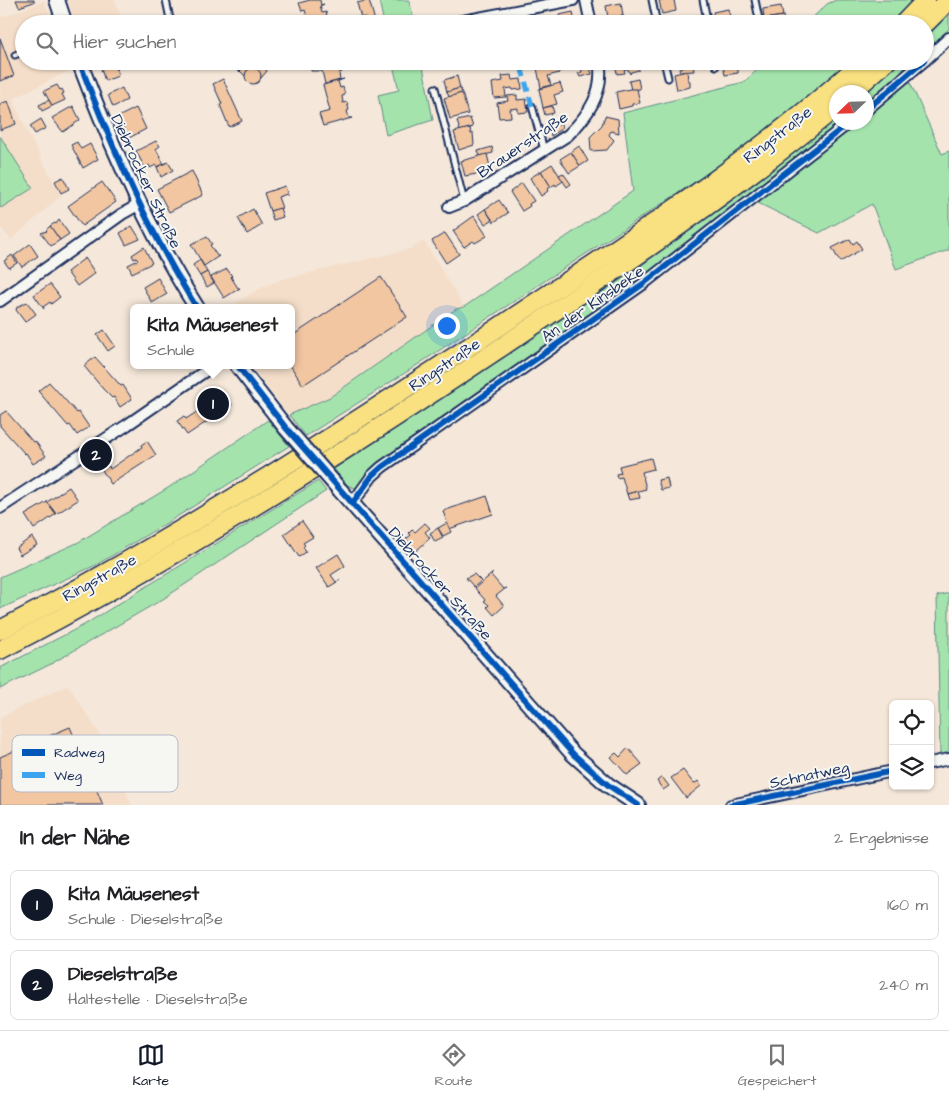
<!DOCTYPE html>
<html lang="de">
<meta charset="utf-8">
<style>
:root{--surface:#fff;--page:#f2f2f2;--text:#202124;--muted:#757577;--line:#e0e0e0;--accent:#111827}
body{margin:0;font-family:"Architects Daughter",sans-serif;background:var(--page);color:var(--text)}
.controls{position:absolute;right:15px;bottom:15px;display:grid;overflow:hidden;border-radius:8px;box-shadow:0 1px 4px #0004}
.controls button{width:45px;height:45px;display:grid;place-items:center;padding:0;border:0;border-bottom:1px solid var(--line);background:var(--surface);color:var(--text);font:25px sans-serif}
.compass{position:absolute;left:829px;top:85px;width:45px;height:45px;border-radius:50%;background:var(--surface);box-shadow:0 1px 4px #0004;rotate:247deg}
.you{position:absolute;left:446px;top:325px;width:18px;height:18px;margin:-12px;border:4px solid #fff;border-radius:50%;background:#1a73e8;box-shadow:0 0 0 8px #1a73e833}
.badge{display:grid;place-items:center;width:32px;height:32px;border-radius:50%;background:var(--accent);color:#fff;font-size:16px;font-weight:700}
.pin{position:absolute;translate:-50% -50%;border:2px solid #fff;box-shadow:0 1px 5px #0006}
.popup{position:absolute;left:130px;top:304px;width:165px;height:65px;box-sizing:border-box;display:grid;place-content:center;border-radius:8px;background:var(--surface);filter:drop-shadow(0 1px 4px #0005);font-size:16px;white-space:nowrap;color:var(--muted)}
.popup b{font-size:19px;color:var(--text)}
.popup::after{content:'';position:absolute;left:50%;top:100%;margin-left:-10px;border:10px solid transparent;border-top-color:var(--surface)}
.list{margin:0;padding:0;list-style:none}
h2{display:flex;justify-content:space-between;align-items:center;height:65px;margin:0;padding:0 20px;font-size:21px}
h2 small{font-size:16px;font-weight:400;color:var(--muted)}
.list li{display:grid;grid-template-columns:32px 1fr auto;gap:15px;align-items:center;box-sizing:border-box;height:70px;margin:0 10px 10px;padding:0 10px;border:1px solid var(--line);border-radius:8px}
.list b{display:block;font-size:19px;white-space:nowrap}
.list p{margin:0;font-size:16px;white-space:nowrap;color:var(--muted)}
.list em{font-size:16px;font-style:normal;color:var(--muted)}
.icon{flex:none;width:28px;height:28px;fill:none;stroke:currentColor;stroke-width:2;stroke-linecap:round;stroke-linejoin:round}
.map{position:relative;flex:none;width:949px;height:805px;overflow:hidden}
.search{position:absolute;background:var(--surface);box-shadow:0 1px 4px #0004;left:15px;right:15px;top:15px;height:55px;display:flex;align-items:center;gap:12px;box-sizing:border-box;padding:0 18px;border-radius:28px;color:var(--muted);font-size:19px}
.sheet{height:225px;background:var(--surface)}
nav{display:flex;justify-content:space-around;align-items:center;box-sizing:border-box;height:70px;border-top:1px solid var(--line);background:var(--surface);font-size:14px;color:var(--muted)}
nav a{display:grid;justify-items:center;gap:2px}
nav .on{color:var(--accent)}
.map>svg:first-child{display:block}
.built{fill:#f4dec9}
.green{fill:#a4e4ac;stroke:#608a85}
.building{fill:#f2c6a1;stroke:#1b2f5e}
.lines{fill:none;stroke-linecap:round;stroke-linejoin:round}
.lane-casing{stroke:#1b2f5e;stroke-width:9}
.street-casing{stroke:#1b2f5e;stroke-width:14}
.secondary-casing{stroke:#1b2f5e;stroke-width:18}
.highway-casing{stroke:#1b2f5e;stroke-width:21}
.lane{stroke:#f6f6f2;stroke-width:5}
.street{stroke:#f6f6f2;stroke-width:10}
.secondary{stroke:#f6f6f2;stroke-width:14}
.highway{stroke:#f9e181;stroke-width:18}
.secondary-bridge-casing{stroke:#1b2f5e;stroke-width:18;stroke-linecap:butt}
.secondary-bridge{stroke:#f6f6f2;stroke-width:14}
.quiet{stroke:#3da3ed;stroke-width:5;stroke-dasharray:10 5;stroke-linecap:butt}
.cycleway-casing{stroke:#f6f6f2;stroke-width:9}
.cycleway{stroke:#0057b8;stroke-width:6}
.labels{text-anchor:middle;stroke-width:4;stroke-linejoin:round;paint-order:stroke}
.street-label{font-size:16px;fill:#1b2f5e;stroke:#f6f6f2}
.key{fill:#f6f6f2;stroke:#b4bac6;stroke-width:1}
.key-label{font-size:14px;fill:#1b2f5e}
</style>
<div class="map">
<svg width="949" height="805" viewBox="0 0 949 805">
<rect width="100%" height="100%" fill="#f5e8da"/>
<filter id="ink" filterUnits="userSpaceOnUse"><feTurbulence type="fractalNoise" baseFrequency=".02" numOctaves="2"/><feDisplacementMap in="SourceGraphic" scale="10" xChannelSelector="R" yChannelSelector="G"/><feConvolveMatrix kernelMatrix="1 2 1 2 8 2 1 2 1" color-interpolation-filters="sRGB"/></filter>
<g filter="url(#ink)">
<g class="built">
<polygon points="68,0 115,0 123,24 76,24"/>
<polygon points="44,1 54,24 24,24 24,61 70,61 73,69 13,99 26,129 61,196 11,240 0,227 0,18"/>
<polygon points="424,241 464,307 456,309 330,397 289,415 250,365 292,365 292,308 228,308 259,289 279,280 410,249"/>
<polygon points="68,685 101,736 132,805 0,805 0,717"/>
</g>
<g class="green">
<polygon points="379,0 409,0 415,24 384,24"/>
<polygon points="836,0 913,0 891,24 806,24 827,4"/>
<polygon points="949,12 949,29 925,50 925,35"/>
<polygon points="392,61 422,61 433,120 386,135 378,95 399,90"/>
<polygon points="767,61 851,61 815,93 701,178 408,371 306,436 289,415 330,397 456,309 464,307 633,191 623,113 744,82"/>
<polygon points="897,61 913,61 867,101 866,92 862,92"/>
<polygon points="909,80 942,154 949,151 949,250 896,269 872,204 819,233 756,202 857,123 866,122 867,115"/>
<polygon points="836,115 836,122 841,123 638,283 416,436 368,474 357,489 347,485 334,469 637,269"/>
<polygon points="0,136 33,188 1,208 0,207"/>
<polygon points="268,420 289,446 170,521 96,565 0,609 0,577 77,543 168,488"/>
<polygon points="318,481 326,491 163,599 49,665 0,689 0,668 84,625"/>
<polygon points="949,593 949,753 940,755 937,596"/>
</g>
<g class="building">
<polygon points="16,0 34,0 34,2 19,7"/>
<polygon points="310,0 320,0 321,5 324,4 320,6 322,13 326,12 329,24 298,24 308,20 305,10 302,11 299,3"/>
<polygon points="369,0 375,21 367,23 365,17 361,18 357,3"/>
<polygon points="659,0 674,0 676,11 662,14"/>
<polygon points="621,3 623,16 608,18 606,6"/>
<polygon points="781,6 783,16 764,19 763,9"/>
<polygon points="728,9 730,16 730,24 715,24 713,12"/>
<polygon points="573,12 575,24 560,24 559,15"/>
<polygon points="623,16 625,24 609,24 608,18"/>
<polygon points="783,16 784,24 765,24 764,19"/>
<polygon points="547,17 548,24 527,24 526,21"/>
<polygon points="0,38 14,76 0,81"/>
<polygon points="101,61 115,61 118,76 105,81 101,69 104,68"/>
<polygon points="228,61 250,61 239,72"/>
<polygon points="250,61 262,61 260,63 267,71 261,78 259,71 255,68 247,70 245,76 240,71"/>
<polygon points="319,61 339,61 342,72 339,73 340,80 344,79 325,84 322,71 311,71 311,68 320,65"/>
<polygon points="615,61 637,61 639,70 631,72 630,74 628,69 624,69 625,73 617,74"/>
<polygon points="722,61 736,61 738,64 738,73 725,75"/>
<polygon points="559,62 556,63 559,73 548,76 551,85 541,88 537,68"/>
<polygon points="589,65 592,74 580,77 578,73 582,72 581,67"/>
<polygon points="693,65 694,71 680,72 679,68"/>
<circle cx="253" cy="76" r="8"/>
<polygon points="687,71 688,80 690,81 690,87 677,90 674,74"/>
<polygon points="511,75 512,80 521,79 522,89 513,90 512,88 505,89 506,97 494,98 492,83 503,81 502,76"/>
<polygon points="457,76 460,88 447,92 444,80"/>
<polygon points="223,79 242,121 229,127 220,105 222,104 213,84"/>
<polygon points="638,79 640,89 631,90 629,81"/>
<polygon points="341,80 338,81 340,88 343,87 345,95 342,96 343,103 347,102 349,110 347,111 349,118 352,118 323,126 319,114 330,111 323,85"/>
<polygon points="560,83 563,92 554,95 557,104 543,108 539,89"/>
<polygon points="57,85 60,90 62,89 64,93 62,94 65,100 52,106 44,91"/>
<polygon points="122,88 127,100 113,107 108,95"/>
<polygon points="460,88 462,93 449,97 447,92"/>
<polygon points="630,89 637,89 640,103 632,104 632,106 619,109 616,92"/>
<polygon points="462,93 468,114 450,119 444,98"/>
<polygon points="517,95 517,100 526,99 528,112 518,113 518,108 510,109 511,117 499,118 497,103 508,101 507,96"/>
<polygon points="49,100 52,106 42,111 39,105"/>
<polygon points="8,101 16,124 0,130 0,104"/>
<polygon points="73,106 80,120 63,132 52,118"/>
<polygon points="552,106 554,113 545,115 543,108"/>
<polygon points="136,108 146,129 129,138 118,117"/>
<polygon points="605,116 618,119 619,133 611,131 609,135 614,140 607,150 591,151 590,137 602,125"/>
<polygon points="470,118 473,127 460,131 457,121"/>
<polygon points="41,119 46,128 35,134 30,126"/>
<polygon points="561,124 562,128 551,136 549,127"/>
<polygon points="470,128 471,134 473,133 474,145 459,150 454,132"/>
<polygon points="156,141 160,146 156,149 164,164 157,167 156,165 150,168 149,165 145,168 136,151"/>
<polygon points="77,142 81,149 90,144 98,159 83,168 71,145"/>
<polygon points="579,146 588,161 580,166 571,152"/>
<polygon points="492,147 493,153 480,156 478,151"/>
<polygon points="571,152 580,166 569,173 560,159"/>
<polygon points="487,154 490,167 477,171 478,175 477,174 465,176 461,161"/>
<polygon points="168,162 173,170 161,177 157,167"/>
<polygon points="552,164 563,181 556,186 555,184 551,187 541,171"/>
<polygon points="192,171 203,195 169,212 157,189"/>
<polygon points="541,171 551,187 547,189 548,191 541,196 530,178"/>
<polygon points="563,173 571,184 567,187 559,175"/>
<polygon points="63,177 69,189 61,193 55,181"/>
<polygon points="102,182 116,202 82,226 68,206"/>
<polygon points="522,183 534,201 529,204 530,206 522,211 510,192"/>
<polygon points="285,186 288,196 287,194 278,197 282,208 270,211 264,193"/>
<polygon points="499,200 508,213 494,222 485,209"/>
<polygon points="280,208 283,217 273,220 270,211"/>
<polygon points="253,209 262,225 247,234 238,218"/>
<polygon points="485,209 492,220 485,224 478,214"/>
<polygon points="474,216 487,236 475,243 473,241 464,247 453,231"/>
<polygon points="59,220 69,234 60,240 50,226 55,223 56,224"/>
<polygon points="50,226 60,240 51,246 41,233 47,231 46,230"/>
<polygon points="132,226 140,239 126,245 120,233"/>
<polygon points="445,233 459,254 446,263 432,241"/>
<polygon points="207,237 212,244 210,245 217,256 219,256 204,266 191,244"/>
<polygon points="850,239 853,244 857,241 862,249 840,262 832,248"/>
<polygon points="30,244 38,256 22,267 14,256"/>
<polygon points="144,247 152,263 132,273 128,265 138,260 136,258 134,259 132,255"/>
<polygon points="12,255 17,263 9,268 4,261"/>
<polygon points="85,258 95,273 77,286 67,272"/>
<polygon points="200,260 207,272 200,276 193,265"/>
<polygon points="227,269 232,276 231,277 238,288 240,288 224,298 211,277"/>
<polygon points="207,272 214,283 207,287 200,276"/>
<polygon points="381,277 407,317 303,385 290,365 292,365 292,336"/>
<polygon points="158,278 167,294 152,303 143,287"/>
<polygon points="50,284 60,297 51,304 50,302 43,307 44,309 34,295"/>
<polygon points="27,302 36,314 25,322 16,310 17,307"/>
<polygon points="104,330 115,346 108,351 97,335"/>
<polygon points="95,357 121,386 123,385 132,399 120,407 114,397 112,398 103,389 84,366"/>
<polygon points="49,382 77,413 79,412 89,427 77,435 70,425 68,426 38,391"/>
<polygon points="223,391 232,405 187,435 177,421 184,416 186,419 218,398 216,395"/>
<polygon points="6,411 33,442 35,441 46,456 33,464 26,453 25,454 0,426 0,415"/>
<polygon points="147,441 156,455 111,484 102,470 109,466 110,469 142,447 141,445"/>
<polygon points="651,458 654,469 642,472 646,489 627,494 622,477 617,478 616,474 621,473 619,466"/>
<polygon points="667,478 669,488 661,490 658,480"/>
<polygon points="69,487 78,500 56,514 47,502"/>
<polygon points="638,491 640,498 629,500 627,494"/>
<polygon points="487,496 493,514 449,529 443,511"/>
<polygon points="47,502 56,514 34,529 25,515"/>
<polygon points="302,521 313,537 303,543 305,545 303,547 306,552 299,557 284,534"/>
<polygon points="425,523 430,528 425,532 430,538 416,551 406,539 411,535 409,533 412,530 415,532"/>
<polygon points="447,523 451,532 443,536 438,528"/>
<polygon points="438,528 443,538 435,542 430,533"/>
<polygon points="32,537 37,545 20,555 16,548"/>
<polygon points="338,554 345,566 331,575 336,582 340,580 329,587 316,568"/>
<polygon points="493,573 491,575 503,589 506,588 496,596 504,606 494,615 487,607 489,605 484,601 485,600 478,592 477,593 478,592 475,588"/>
<polygon points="474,574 481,581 474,587 466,578"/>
<polygon points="70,727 103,805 0,805 0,757"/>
<polygon points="628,748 642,764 627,775 611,757 616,753 620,757"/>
<polygon points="683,770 694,784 698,781 701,786 686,798 671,778"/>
<polygon points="662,777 669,786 663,790 657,781"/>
</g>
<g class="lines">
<defs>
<g id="lane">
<polyline points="166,0 171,24"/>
<polyline points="652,0 657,24"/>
<polyline points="703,0 708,24"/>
<polyline points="755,0 760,24"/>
<polyline points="15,55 24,51"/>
<polyline points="664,61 668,78"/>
<polyline points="715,61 716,66"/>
<polyline points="435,88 464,201"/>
<polyline points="532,106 544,150"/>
</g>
<g id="street">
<polyline points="586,0 591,24"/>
<polyline points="447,24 573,0"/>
<polyline points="925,60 949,38"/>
<polyline points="866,110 924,61"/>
<path d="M449 207 464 201 568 135C589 115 605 91 599 61"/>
<polyline points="0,301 122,214 140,204"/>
<polyline points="352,504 372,476 382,467 643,284 850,122"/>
<polyline points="0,508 127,425 214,365"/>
<polyline points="930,763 949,759"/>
<polyline points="731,805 893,771"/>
</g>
<g id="secondary">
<polyline points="57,0 65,24"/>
<path d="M79 61C111 146 148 231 197 308"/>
<polyline points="237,365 286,428"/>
<polyline points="340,490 573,754 608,785 638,805"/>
</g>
<g id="highway">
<polyline points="903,24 926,0"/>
<polyline points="925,24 949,0"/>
<polyline points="852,92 887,61"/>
<path d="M0 630C175 540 339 433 502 325 626 242 752 162 863 61"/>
<path d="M0 650C171 562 334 459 494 352 611 274 728 196 836 107"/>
</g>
</defs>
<use href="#lane" class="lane-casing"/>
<use href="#street" class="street-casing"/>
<use href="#secondary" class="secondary-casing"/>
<use href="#highway" class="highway-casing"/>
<use href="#lane" class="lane"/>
<use href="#street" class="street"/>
<use href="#secondary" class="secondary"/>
<use href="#highway" class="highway"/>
<defs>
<polyline id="secondary-bridge" points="286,428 340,490"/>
</defs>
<use href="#secondary-bridge" class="secondary-bridge-casing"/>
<use href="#secondary-bridge" class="secondary-bridge"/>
<polyline class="quiet" points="532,106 521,66 544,61"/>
<defs>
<g id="cycleway">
<path d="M79 61C111 146 148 231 197 308"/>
<polyline points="866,110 924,61"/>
<polyline points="237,365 286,428 573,754 608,785 638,805"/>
<polyline points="352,504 372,476 382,467 643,284 850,122"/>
<polyline points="731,805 893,771"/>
</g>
</defs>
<use href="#cycleway" class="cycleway-casing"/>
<use href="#cycleway" class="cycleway"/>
</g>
</g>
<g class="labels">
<g class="street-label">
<text transform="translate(777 134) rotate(-38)" y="6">Ringstraße</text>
<text transform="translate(522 144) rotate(-34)" y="6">Brauerstraße</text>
<text transform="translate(147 181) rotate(65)" y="6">Diebrocker Straße</text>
<text transform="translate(592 303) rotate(-35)" y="6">An der Kinsbeke</text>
<text transform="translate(444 364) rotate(-34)" y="6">Ringstraße</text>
<text transform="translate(99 577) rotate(-29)" y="6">Ringstraße</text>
<text transform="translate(441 583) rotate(48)" y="6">Diebrocker Straße</text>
<text transform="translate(809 774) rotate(-12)" y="6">Schnatweg</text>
</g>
</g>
<rect x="12" y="735" width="166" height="57" rx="8" class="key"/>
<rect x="22" y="749" width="23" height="7" fill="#0057b8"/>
<rect x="22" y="772" width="23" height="6" fill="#3da3ed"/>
<g class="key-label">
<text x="54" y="757">Radweg</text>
<text x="54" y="780">Weg</text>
</g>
</svg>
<div class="controls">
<button><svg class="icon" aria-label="locate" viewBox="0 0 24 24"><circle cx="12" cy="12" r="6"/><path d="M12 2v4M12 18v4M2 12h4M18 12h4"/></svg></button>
<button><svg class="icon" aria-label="layers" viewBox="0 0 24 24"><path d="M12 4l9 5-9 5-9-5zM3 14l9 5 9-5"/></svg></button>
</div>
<svg class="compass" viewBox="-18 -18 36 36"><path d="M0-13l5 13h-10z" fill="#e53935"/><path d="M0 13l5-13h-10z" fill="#757577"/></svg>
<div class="you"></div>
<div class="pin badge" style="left:213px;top:404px">1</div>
<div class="popup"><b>Kita Mäusenest</b>Schule</div>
<div class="pin badge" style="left:96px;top:455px">2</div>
<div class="search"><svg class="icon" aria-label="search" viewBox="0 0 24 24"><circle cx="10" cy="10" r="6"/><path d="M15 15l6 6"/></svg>Hier suchen</div>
</div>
<section class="sheet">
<h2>In der Nähe<small>2 Ergebnisse</small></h2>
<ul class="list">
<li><span class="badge">1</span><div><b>Kita Mäusenest</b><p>Schule · Dieselstraße</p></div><em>160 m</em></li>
<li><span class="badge">2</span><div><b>Dieselstraße</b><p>Haltestelle · Dieselstraße</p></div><em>240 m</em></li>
</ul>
</section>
<nav>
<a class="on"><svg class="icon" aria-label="map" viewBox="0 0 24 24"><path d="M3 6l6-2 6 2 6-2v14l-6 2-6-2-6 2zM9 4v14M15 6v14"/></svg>Karte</a>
<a><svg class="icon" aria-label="directions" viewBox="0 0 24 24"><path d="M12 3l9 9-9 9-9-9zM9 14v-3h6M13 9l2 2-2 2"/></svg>Route</a>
<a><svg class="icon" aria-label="saved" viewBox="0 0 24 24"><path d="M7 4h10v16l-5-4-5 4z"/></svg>Gespeichert</a>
</nav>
